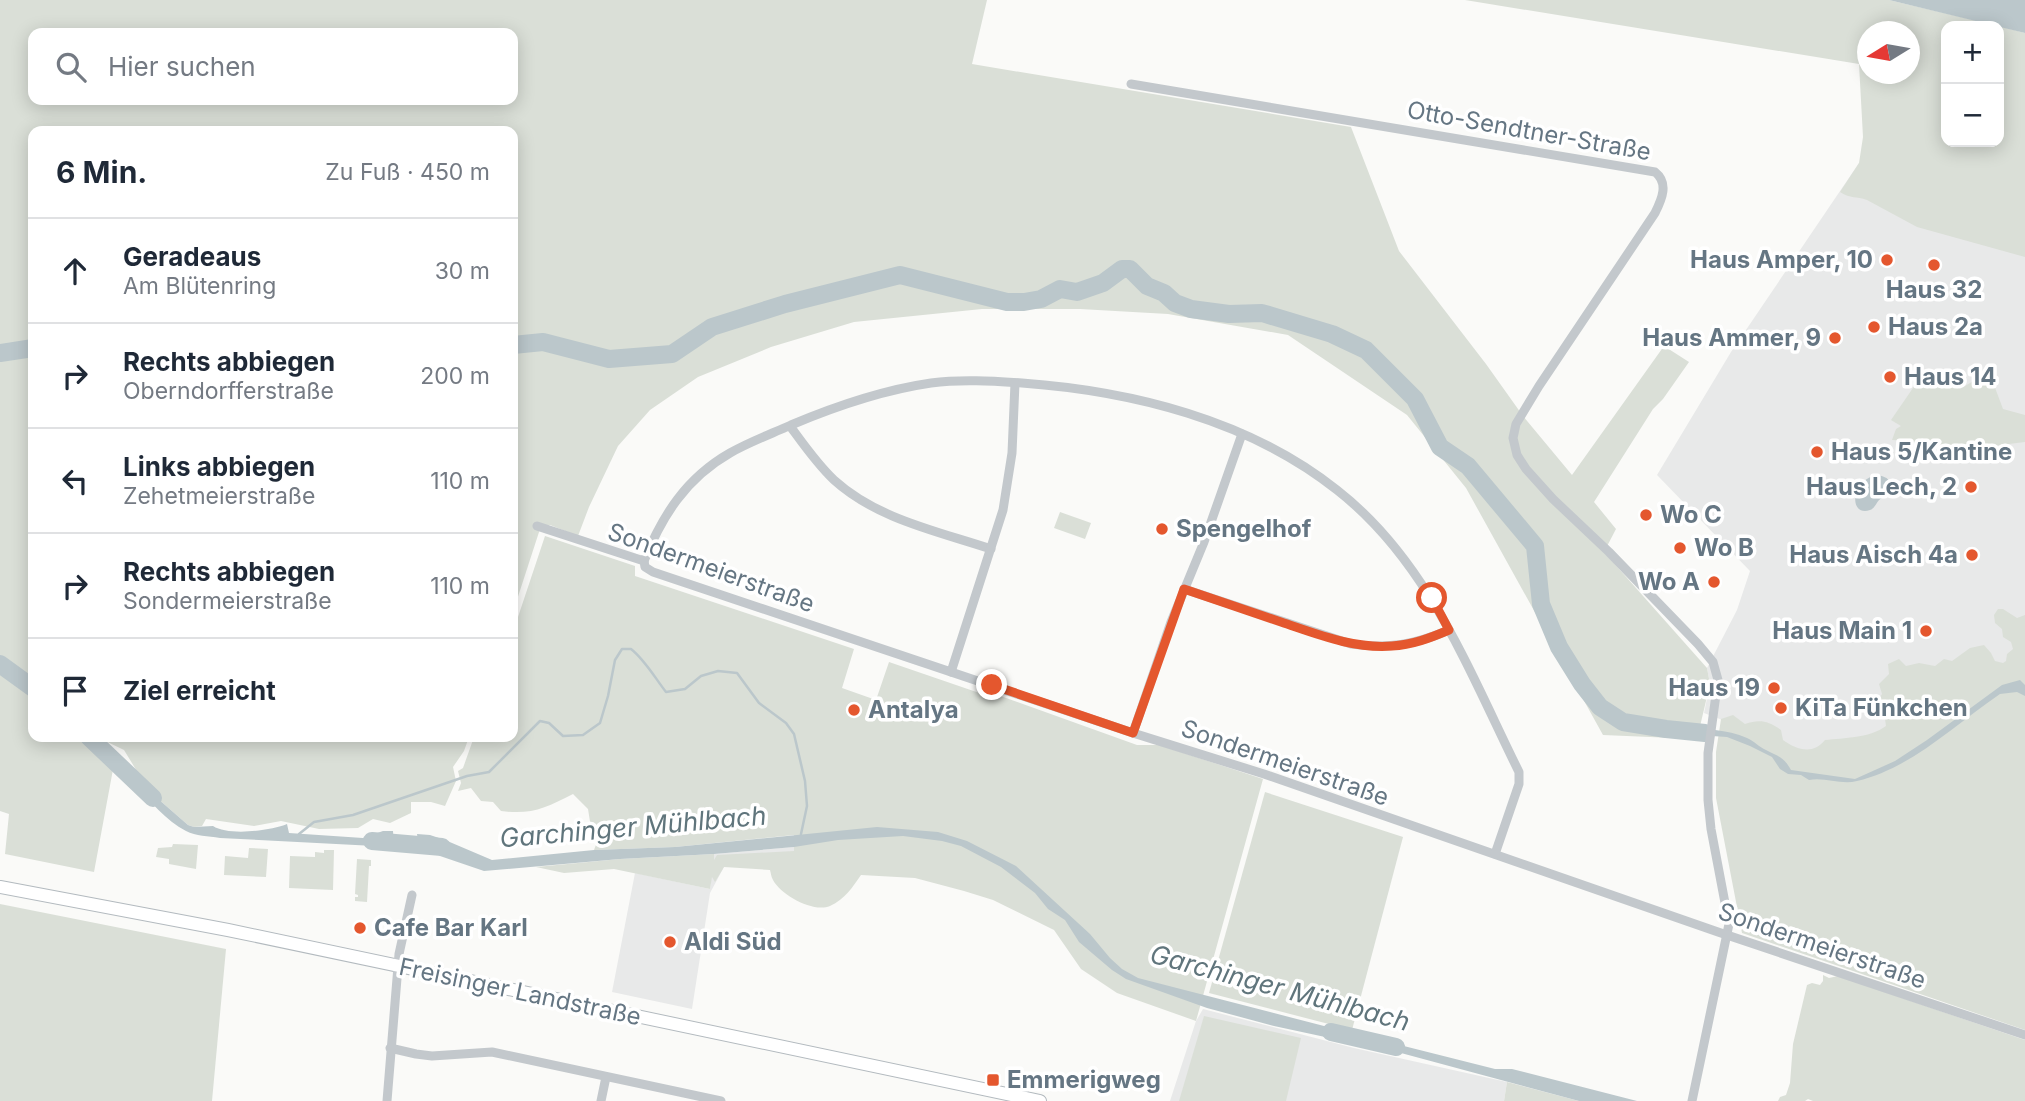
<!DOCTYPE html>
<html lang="de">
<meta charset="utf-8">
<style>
:root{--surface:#fff;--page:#f6f6f7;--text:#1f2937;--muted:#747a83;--line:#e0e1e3}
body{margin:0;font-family:Inter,sans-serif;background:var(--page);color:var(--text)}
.controls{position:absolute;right:21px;top:21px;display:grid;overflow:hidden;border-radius:14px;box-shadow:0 4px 18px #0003}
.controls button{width:63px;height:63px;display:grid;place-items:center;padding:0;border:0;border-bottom:2px solid var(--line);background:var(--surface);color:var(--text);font:35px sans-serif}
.compass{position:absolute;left:1857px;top:21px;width:63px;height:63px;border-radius:50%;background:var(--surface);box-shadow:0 4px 18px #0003;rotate:259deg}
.stop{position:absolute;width:21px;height:21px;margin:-16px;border:5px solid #e4572e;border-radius:50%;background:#fff}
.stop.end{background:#e4572e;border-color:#fff;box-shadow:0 2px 7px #0008}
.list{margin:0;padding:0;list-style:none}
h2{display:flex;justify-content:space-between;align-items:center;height:91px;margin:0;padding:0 28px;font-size:30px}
h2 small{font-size:23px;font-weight:400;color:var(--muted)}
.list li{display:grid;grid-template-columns:46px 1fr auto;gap:21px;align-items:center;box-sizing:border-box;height:105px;padding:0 28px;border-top:2px solid var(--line)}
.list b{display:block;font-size:26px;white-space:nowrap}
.list p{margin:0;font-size:23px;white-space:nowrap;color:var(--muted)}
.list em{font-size:23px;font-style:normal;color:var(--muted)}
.icon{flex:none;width:38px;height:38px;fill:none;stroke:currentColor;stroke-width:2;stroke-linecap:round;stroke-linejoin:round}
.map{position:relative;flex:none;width:2025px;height:1101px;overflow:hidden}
.search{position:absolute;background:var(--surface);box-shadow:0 4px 18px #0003;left:28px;top:28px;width:490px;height:77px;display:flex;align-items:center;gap:18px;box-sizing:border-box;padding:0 24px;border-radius:14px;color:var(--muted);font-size:26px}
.panel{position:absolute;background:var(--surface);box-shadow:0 4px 18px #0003;left:28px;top:126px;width:490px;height:616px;border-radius:14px}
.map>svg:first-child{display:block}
.built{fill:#e8e9e9}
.green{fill:#dadfd7;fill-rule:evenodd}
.water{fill:#bbc7cb}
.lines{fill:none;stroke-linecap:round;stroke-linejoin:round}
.stream{stroke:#bbc7cb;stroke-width:2.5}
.river{stroke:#bbc7cb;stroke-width:18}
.secondary-casing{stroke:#b3babf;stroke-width:14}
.minor{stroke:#c3c8cc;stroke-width:9}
.secondary{stroke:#fff;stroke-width:12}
.route{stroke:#e4572e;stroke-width:9}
.poi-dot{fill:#e4572e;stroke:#fff;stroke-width:2.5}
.labels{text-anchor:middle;stroke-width:7;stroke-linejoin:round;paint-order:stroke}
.street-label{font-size:24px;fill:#657683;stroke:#fff}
.poi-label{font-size:24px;font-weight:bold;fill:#657683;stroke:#fff;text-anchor:start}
.water-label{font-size:26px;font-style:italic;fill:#60757c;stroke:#fff}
</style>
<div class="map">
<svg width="2025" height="1101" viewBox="0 0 2025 1101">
<rect width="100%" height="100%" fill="#fafaf8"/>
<g class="built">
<polygon points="1859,163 2025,206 2025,663 1889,755 1825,759 1704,713 1710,684 1707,668 1737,610 1750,571 1657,475 1731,352"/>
<polygon points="794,847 795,862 724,867 710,893 692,1009 612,992 635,873 710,889 714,854"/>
<polygon points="1203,1009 1354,1048 1507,1082 1504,1101 1170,1101 1196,1021"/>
</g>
<g class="green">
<path d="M0 0H987L972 64 1351 127 1399 251 1486 364 1523 416 1572 475 1664 346 1689 362 1663 399 1653 409 1594 502 1616 529 1604 552 1707 668 1710 684 1697 739 1603 735 1466 488 1407 415 1288 335 1168 314 1080 309H982L854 322 771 347 698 377 650 410 618 446 589 507 578 536 550 525 540 529 513 612V131H33V737H80L114 764 94 872 5 854 9 814 0 811ZM33 33H513V100H33Z"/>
<path d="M1465 0H1889L1999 26H1946V142H1999V26L2025 33V257L1917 227 1867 200C1856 196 1851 199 1840 192L1859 163 1863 137 1859 64ZM1868 32H1910V74H1868Z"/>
<polygon points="1924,372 1946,373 1954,375 1954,382 1960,389 1975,380 1994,385 2003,409 2025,415 2025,442 1952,451 1909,441 1892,440 1896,429 1901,426 1891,420"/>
<polygon points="1060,512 1091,523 1085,539 1054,528"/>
<path d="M545 536 635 566V576L854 649 842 688 876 700 889 662 991 697 992 693 1137 745H1159L1263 779 1196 1021 1117 993 1081 969 1054 930 993 900 964 891 915 878 861 875C852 888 845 899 830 906 813 913 781 895 773 880 771 877 771 873 770 870L724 867 715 882 712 877 710 889 614 869 564 873 536 867 620 859 714 854V860L717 855 794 851V835L675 847 594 850 597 842 592 834 588 809 573 794C546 808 531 815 501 811L493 802 481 801 471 788 458 791 461 783 458 771 463 768 474 737H513V632Z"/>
<path d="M1998 609H2003L2017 618 2025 615V1030L1742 933 1716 798V752L1721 719 1733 715 1745 724C1760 719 1768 721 1781 730L1783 740C1797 750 1813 755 1825 740 1844 738 1870 738 1886 726L1883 705 1879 699 1882 694 1879 684 1889 674 1888 664 1899 659 1906 666 1919 663 1935 666 1944 659 1952 661 1970 648 1984 645 1991 653 1995 661 2003 663 2006 661 2007 654 2013 649 2011 642 2003 637 2002 629 1995 623 1994 615Z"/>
<polygon points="97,737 469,737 464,751 453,767 456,781 445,806 431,802 411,802 411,813 390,823 373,819 358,828 319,829 281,821 254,826 206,819 202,826 194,827 188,825 149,791 124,750"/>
<polygon points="1265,792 1403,837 1352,1030 1209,993"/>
<polygon points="173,844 198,845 196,869 169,864 169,859 156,857 158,848 172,847"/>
<polygon points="249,848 268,849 266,877 224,875 225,856 248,858"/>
<polygon points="324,850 334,850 333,890 289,888 290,856 315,857 315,852 324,853"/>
<polygon points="357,859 371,860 371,866 369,866 367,902 355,901 355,897 358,897 358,895 355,894"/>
<polygon points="0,904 226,949 212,1101 0,1101"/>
<polygon points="1823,975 1829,978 1838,976 2025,1040 2025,1101 1813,1101 1808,1099 1805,1101 1778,1101 1780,1097 1786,1095 1790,1083 1793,1044 1807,985 1812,983 1820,985 1823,981"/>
<polygon points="1204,1016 1301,1038 1286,1101 1179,1101"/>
<polygon points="1507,1082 1579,1101 1504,1101"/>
</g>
<g class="water">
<polygon points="1889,0 2025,0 2025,33"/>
<path d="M1875 475C1887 475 1894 483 1897 494 1893 496 1886 496 1882 498 1876 501 1876 508 1870 510 1850 517 1849 484 1875 475Z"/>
<path d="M2020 680 2025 685V696L2017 692 2000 694C1954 725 1912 768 1857 781 1841 785 1825 777 1809 780L1801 775 1788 774 1780 769 1772 757 1750 746 1727 737 1682 734V728C1704 729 1727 729 1747 738 1754 741 1759 747 1766 750 1779 757 1783 756 1791 770L1855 779 1895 761 1927 740 2002 685Z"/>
<path d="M142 779 149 791 188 825 194 827 213 826C228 836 270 831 287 824L289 833 363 838 383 831H393L394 847 220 838C208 836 196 836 186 831 166 821 150 800 134 785Z"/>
<polygon points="877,827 938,832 967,841 1016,866 1090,934 1110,958 1122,969 1138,978 1355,1034 1353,1043 1274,1026 1207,1008 1126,979 1112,970 1079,942 1065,920 1048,909 1035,893 1001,867 961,846 942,841 903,836 838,840 794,847 714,854 620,859 484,871 440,856 423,846 419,847 417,834 430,835 445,840 492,860 594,850 675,847"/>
<polygon points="1376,1039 1495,1069 1512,1069 1637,1101 1579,1101 1401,1053 1373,1048"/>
</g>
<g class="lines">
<path class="stream" d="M299 834 314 822 353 815 467 776 489 772 540 721 549 723 563 736 583 735 600 723 608 696 615 660 622 649H631C645 660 655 678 666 692L685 689 701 676 718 671 737 673 759 703 786 723 794 734 805 781 807 806 801 834"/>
<g class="river">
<polyline points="513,345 543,342 609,359 672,354 712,327 785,304 900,275 1007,302 1024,302 1041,299 1060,289 1077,292 1103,283 1122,269 1130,269 1147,286 1164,293 1175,303 1191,309 1229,314 1262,313 1332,334 1366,350 1415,399 1440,447 1468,466 1535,546 1541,604 1559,647 1582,684 1600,707 1623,722 1666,729 1705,733"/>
<polyline points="0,353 33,348"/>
<polyline points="0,664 33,688"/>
<polyline points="89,737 153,798"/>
<polyline points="372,841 442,847"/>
<polyline points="1331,1032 1396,1047"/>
</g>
<defs>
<polyline id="secondary" points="0,887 228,930 1040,1101"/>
</defs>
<use href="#secondary" class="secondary-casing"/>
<g class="minor">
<path d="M1131 84 1655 172C1669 183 1662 199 1655 213L1539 386 1516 424 1513 438 1517 455 1526 469 1553 499 1609 552 1698 644 1713 662 1718 680 1708 753V800L1711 829 1729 924 1692 1101"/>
<path d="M790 426C804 445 817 464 834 480 877 519 937 531 991 549"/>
<polyline points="537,526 644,561 645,567 653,572 1133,733 1264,774 1718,932 2025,1035"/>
<path d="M644 561C662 516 686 478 730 453 749 442 771 434 791 425 836 406 883 390 931 383 961 379 992 381 1022 383 1132 391 1249 420 1337 490 1428 561 1469 671 1519 772V784L1495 854"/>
<path d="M1184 589 1351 644C1389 649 1414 645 1449 630"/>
<polyline points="951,672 1003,510 1012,453 1015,383"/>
<polyline points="1133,733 1171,622 1204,542 1242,434"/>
<polyline points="390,1048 416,1054 432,1056 492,1052 721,1101"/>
<polyline points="387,1101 399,954 412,895"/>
<polyline points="601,1101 606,1077"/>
</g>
<use href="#secondary" class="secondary"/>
</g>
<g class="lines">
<path class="route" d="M992 685 1133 733 1184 589C1216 600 1249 611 1281 622 1317 634 1353 649 1392 646 1412 645 1430 638 1449 630L1432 598"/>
</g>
<g class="poi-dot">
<circle cx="1887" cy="260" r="7"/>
<circle cx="1934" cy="265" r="7"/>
<circle cx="1874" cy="327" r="7"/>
<circle cx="1835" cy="338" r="7"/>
<circle cx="1890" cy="377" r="7"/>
<circle cx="1817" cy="452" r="7"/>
<circle cx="1971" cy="487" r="7"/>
<circle cx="1646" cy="515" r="7"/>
<circle cx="1162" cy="529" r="7"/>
<circle cx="1680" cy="548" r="7"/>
<circle cx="1972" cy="555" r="7"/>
<circle cx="1714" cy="582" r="7"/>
<circle cx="1926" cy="631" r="7"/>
<circle cx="1774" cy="688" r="7"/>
<circle cx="1781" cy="708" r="7"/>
<circle cx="854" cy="710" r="7"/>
<circle cx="360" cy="928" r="7"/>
<circle cx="670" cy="942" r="7"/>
<rect x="986" y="1073" width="14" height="14" rx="3.5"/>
</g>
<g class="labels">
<g class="street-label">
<text transform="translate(1529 131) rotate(10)" y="8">Otto-Sendtner-Straße</text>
<text transform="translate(711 568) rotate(20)" y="8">Sondermeierstraße</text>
<text transform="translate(1285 763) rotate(19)" y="8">Sondermeierstraße</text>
<text transform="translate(1822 946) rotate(19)" y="8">Sondermeierstraße</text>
<text transform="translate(520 992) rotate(12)" y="8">Freisinger Landstraße</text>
</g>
<g class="poi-label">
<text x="1873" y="268" text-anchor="end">Haus Amper, 10</text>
<text x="1934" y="298" text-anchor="middle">Haus 32</text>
<text x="1888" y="335">Haus 2a</text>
<text x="1821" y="346" text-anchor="end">Haus Ammer, 9</text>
<text x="1904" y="385">Haus 14</text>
<text x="1831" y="460">Haus 5/Kantine</text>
<text x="1957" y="495" text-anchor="end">Haus Lech, 2</text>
<text x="1660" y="523">Wo C</text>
<text x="1176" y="537">Spengelhof</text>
<text x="1694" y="556">Wo B</text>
<text x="1958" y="563" text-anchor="end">Haus Aisch 4a</text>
<text x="1700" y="590" text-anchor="end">Wo A</text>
<text x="1912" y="639" text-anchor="end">Haus Main 1</text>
<text x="1760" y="696" text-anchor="end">Haus 19</text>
<text x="1795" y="716">KiTa Fünkchen</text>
<text x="868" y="718">Antalya</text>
<text x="374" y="936">Cafe Bar Karl</text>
<text x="684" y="950">Aldi Süd</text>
<text x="1007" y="1088">Emmerigweg</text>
</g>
<g class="water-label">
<text transform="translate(633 827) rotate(-5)" y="9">Garchinger Mühlbach</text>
<text transform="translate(1280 988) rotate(15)" y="9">Garchinger Mühlbach</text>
</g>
</g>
</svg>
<div class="controls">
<button>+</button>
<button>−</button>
</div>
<svg class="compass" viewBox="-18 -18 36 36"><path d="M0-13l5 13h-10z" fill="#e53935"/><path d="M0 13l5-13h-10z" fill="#747a83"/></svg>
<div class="stop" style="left:1432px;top:598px"></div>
<div class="stop end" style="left:992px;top:685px"></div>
<div class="search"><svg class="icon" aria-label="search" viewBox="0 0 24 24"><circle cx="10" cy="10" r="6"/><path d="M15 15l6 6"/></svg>Hier suchen</div>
<section class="panel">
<h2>6 Min.<small>Zu Fuß · 450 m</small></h2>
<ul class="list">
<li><svg class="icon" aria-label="ahead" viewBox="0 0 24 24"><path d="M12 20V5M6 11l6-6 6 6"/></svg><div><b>Geradeaus</b><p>Am Blütenring</p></div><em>30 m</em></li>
<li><svg class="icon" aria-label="right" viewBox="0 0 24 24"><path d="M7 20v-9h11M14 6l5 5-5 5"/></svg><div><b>Rechts abbiegen</b><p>Oberndorfferstraße</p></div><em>200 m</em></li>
<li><svg class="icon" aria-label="left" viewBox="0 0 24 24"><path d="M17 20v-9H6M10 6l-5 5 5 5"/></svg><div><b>Links abbiegen</b><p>Zehetmeierstraße</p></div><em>110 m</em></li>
<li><svg class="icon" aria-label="right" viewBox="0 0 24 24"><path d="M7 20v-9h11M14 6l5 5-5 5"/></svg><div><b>Rechts abbiegen</b><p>Sondermeierstraße</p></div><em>110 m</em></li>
<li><svg class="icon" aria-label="arrive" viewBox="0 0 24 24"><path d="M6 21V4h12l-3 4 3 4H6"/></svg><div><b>Ziel erreicht</b></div></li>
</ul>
</section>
</div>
